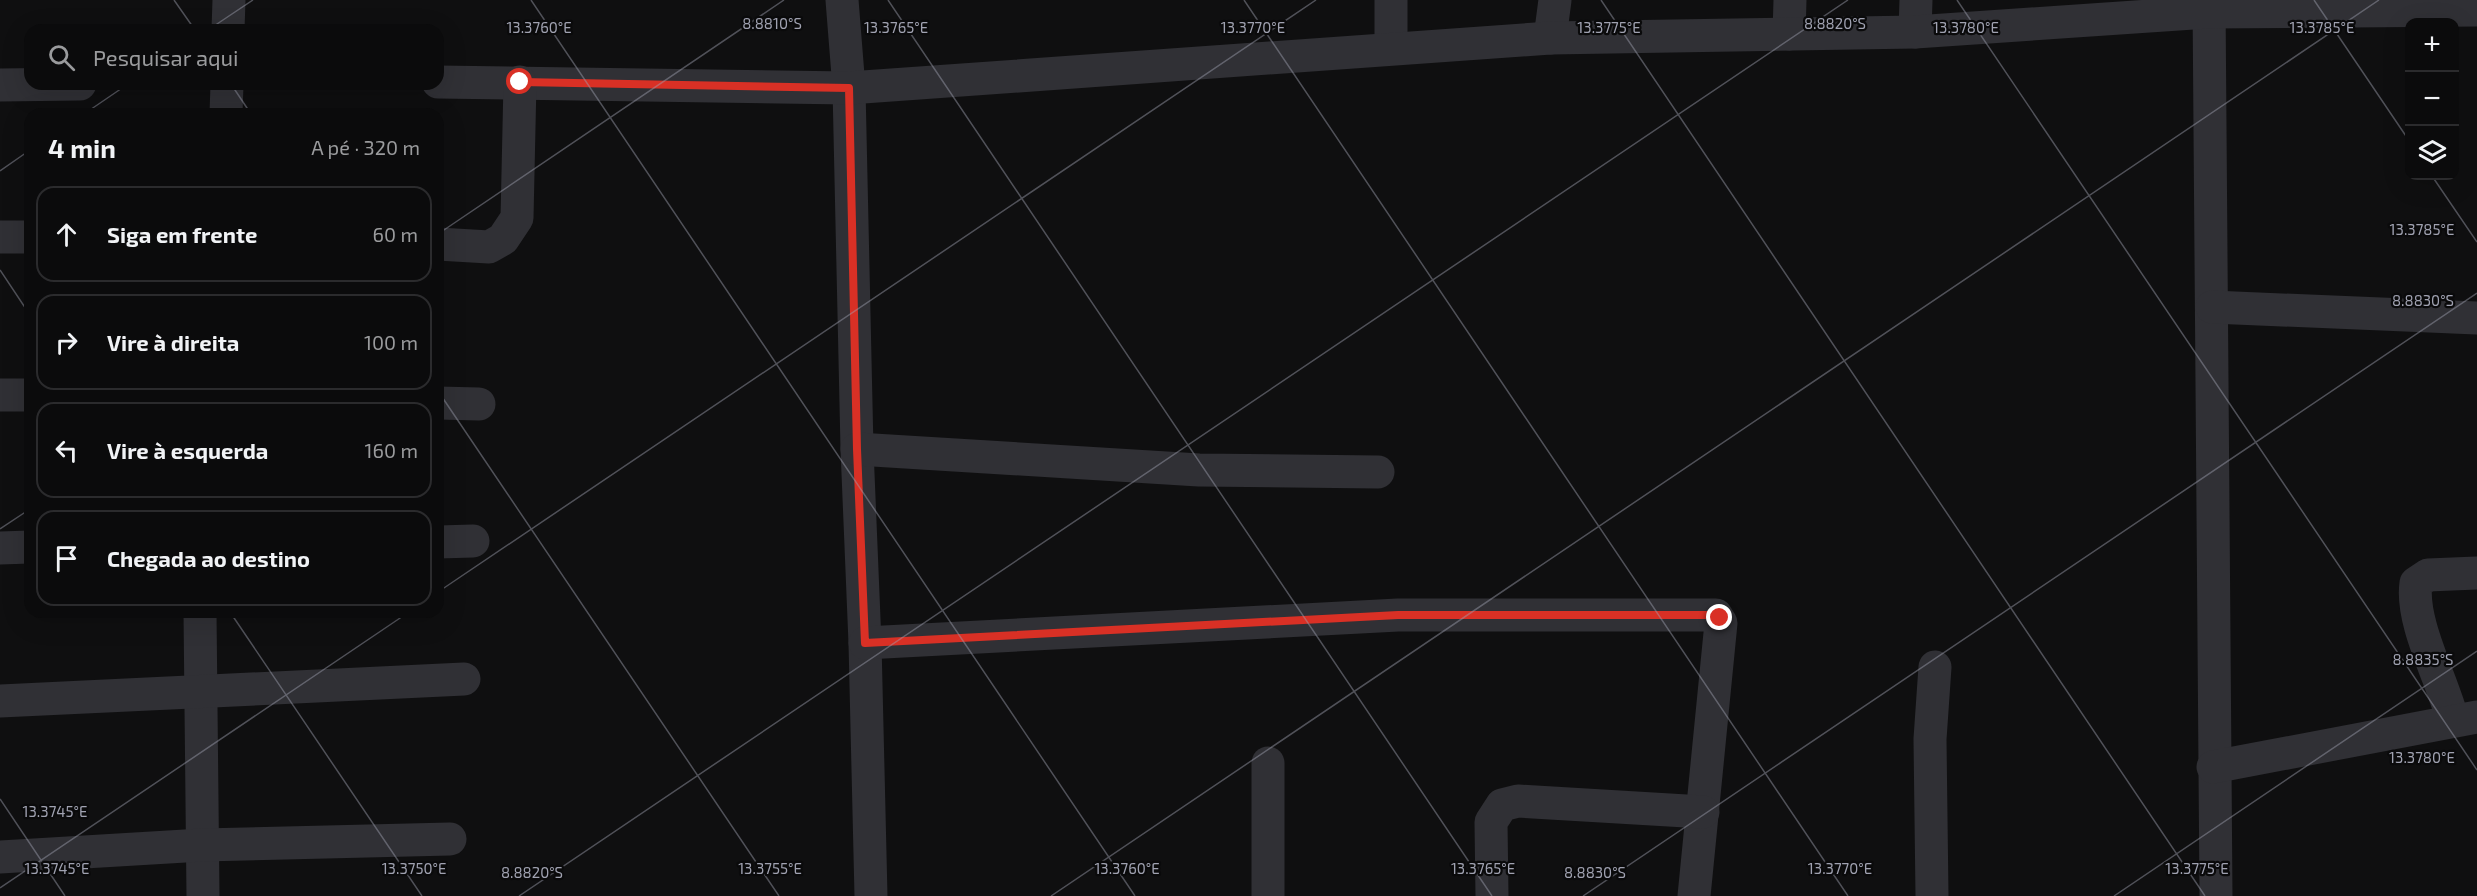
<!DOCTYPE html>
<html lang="pt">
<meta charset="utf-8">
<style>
:root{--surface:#0b0b0c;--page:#19191a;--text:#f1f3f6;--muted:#9a9b9d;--line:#2b2b2d}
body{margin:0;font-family:"Exo 2",sans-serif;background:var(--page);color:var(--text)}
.controls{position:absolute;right:18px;top:18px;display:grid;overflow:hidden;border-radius:12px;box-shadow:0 6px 24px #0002}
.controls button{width:54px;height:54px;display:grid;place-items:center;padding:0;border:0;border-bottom:2px solid var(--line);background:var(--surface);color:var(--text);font:30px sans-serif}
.stop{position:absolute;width:18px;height:18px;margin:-14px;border:4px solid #d93025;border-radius:50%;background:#fff}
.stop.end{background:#d93025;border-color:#fff;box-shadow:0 2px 6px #0008}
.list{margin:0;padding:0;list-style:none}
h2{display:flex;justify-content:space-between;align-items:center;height:78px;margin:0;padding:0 24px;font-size:26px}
h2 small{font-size:20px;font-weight:400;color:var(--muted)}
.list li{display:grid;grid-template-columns:39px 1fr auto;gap:18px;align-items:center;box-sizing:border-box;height:96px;margin:0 12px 12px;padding:0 12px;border:2px solid var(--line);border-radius:18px}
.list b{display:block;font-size:22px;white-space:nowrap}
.list em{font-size:20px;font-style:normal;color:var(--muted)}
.icon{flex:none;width:33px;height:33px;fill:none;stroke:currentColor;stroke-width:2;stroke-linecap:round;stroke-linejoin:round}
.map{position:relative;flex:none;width:2477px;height:896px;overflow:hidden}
.search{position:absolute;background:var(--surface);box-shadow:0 6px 24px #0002;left:24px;top:24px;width:420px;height:66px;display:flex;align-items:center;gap:15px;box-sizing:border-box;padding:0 21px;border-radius:18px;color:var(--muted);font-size:22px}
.panel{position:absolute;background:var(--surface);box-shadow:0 6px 24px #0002;left:24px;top:108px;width:420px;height:510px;border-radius:18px}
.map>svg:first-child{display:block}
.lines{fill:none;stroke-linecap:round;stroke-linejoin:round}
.minor{stroke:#303035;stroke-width:33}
.route{stroke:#d93025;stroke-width:8}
.ticks{fill:none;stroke:#a0a2b1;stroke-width:1.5;stroke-opacity:0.45}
.ticks-label{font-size:15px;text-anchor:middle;fill:#a0a2b1;stroke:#0a0a0b;stroke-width:4.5;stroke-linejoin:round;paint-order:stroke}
</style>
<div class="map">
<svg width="2477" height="896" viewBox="0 0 2477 896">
<rect width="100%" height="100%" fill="#0f0f10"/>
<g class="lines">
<g class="minor">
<polyline points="842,0 849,88 857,449 865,643 871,896"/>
<polyline points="1391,0 1391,48"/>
<polyline points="2209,0 2216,896"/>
<polyline points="228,30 229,0"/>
<polyline points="1915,32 1916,0"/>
<polyline points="1789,34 1790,0"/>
<polyline points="1550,38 1555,0"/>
<polyline points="438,82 849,88 1550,38 1915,32 2208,12 2477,10"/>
<polyline points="0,85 80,84"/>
<polyline points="226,114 227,84"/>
<polyline points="0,237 30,237"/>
<polyline points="438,244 489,247 503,239 517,218 520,82"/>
<polyline points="2212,307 2477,318"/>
<polyline points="0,395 30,395"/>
<polyline points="438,403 479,404"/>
<polyline points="857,449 1199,470 1378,472"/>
<polyline points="438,542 473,541"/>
<polyline points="0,548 30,547"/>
<polyline points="200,612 203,896"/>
<polyline points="865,643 1398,615 1716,615 1721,623 1694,896"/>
<polyline points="0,701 464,679"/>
<path d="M2453 721C2443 681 2410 622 2416 583L2428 575 2477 573"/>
<polyline points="1268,763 1268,896"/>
<polyline points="2213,767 2477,717"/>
<polyline points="0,857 202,845 450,839"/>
<polyline points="1492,896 1491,822 1502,805 1518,801 1703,812"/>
<polyline points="1932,896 1930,739 1935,667"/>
</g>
</g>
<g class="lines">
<polyline class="route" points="520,82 849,88 857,449 865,643 1398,615 1716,615 1720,618"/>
</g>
<path class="ticks" d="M174 0 195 30M531 0 1135 896M888 0 1492 896M1244 0 1848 896M1601 0 2205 896M1957 0 2477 770M2314 0 2410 142M208 30 253 0M231 84 251 114M84 114 128 84M0 171 30 150M2432 176 2477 242M438 234 784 0M0 270 30 315M438 391 779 896M0 529 30 509M438 592 1316 0M230 612 422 896M0 799 65 896M0 888 409 612M519 896 1848 0M1051 896 2379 0M1583 896 2477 293M2114 896 2477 651"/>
<g class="ticks-label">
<text x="772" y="29">8.8810°S</text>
<text x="1835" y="29">8.8820°S</text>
<text x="539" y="33">13.3760°E</text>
<text x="896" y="33">13.3765°E</text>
<text x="1253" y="33">13.3770°E</text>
<text x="1609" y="33">13.3775°E</text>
<text x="1966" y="33">13.3780°E</text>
<text x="2322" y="33">13.3785°E</text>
<text x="2422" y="235">13.3785°E</text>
<text x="2423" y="306">8.8830°S</text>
<text x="2423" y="665">8.8835°S</text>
<text x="2422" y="763">13.3780°E</text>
<text x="55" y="817">13.3745°E</text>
<text x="57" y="874">13.3745°E</text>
<text x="414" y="874">13.3750°E</text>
<text x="770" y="874">13.3755°E</text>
<text x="1127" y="874">13.3760°E</text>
<text x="1483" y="874">13.3765°E</text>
<text x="1840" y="874">13.3770°E</text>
<text x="2197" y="874">13.3775°E</text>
<text x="532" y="878">8.8820°S</text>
<text x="1595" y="878">8.8830°S</text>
</g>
</svg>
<div class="controls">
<button>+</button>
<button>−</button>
<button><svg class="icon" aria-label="layers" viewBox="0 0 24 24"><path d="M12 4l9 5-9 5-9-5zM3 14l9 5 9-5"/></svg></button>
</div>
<div class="stop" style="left:520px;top:82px"></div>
<div class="stop end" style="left:1720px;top:618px"></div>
<div class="search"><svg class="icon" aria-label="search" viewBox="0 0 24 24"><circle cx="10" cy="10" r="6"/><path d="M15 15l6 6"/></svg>Pesquisar aqui</div>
<section class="panel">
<h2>4 min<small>A pé · 320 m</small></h2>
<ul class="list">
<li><svg class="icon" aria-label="ahead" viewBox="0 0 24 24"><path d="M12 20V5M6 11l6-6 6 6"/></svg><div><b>Siga em frente</b></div><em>60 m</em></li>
<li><svg class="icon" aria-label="right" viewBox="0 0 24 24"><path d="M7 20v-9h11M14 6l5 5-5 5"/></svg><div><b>Vire à direita</b></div><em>100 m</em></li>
<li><svg class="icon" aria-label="left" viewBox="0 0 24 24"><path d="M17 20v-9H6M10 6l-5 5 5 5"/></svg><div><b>Vire à esquerda</b></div><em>160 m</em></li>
<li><svg class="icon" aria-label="arrive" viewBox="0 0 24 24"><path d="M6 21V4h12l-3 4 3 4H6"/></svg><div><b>Chegada ao destino</b></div></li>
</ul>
</section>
</div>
